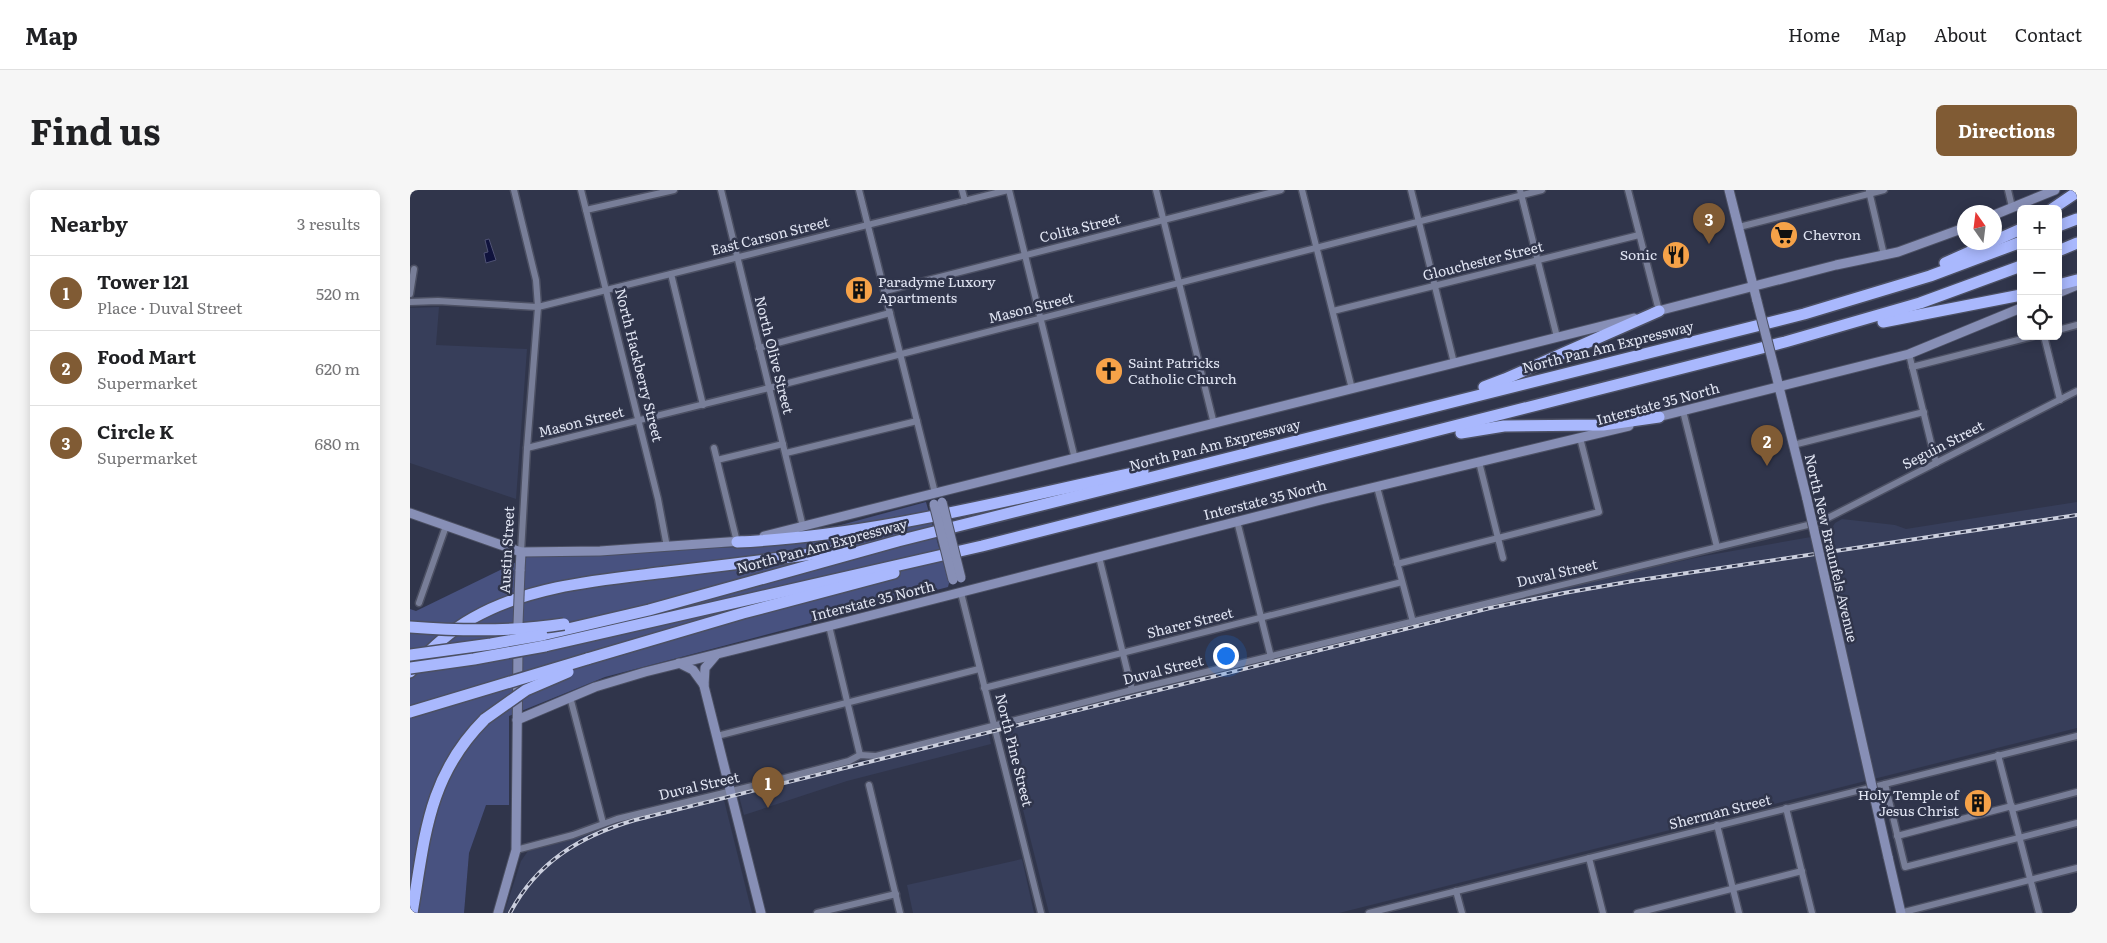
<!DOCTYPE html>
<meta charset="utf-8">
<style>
:root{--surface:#fff;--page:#f6f6f6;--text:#202124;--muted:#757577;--line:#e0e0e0;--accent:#805b34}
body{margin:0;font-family:Literata,serif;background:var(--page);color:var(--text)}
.controls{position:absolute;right:15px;top:15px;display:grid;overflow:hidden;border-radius:8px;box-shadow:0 2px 12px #0003}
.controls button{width:45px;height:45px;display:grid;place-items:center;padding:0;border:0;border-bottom:1px solid var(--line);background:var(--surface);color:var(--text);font:25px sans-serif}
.compass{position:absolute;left:1547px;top:15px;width:45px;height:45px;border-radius:50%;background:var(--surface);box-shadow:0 2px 12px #0003;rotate:346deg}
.you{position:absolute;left:815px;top:465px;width:18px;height:18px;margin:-12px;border:4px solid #fff;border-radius:50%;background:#1a73e8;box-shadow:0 0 0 8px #1a73e833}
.badge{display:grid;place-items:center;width:32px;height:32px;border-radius:50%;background:var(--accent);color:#fff;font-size:16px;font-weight:700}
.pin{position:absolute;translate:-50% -41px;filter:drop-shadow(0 1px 2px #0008)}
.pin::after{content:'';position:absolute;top:26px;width:18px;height:15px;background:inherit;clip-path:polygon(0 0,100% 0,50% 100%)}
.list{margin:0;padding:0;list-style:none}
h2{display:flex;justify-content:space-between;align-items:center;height:65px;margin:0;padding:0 20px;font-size:21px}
h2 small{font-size:16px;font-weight:400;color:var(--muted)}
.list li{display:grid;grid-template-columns:32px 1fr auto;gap:15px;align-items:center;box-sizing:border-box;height:75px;padding:0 20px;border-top:1px solid var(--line)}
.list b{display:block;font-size:19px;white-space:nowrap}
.list p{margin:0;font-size:16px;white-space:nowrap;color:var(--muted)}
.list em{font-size:16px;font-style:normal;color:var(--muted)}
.icon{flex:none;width:28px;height:28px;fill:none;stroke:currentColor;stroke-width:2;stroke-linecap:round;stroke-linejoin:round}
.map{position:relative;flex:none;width:1667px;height:723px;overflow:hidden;border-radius:8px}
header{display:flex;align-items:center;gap:30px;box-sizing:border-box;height:70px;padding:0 25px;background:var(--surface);border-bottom:1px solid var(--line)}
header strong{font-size:24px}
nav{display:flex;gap:28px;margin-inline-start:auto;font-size:18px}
.intro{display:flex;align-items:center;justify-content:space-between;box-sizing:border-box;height:120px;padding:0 30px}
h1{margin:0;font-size:35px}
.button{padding:12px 22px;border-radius:8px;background:var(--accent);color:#fff;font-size:18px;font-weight:700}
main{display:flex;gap:30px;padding:0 30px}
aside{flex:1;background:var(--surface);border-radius:8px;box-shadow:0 2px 12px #0003}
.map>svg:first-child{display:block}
.built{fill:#373e5a}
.green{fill:#485280}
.water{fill:#10133d;stroke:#4f5274}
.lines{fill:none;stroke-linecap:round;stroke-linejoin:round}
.street-casing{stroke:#4c5063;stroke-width:9}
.secondary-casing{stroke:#4c5063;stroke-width:11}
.highway-casing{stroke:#4c5063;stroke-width:14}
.street{stroke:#787e98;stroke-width:6}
.secondary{stroke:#878fb6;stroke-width:9}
.highway{stroke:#a9b8fd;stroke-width:11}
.rail-casing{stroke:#cbcfde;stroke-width:4}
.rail{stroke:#30354b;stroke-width:2;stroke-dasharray:5.5;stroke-linecap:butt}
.secondary-bridge-casing{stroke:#4c5063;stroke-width:11;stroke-linecap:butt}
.highway-bridge-casing{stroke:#4c5063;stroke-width:14;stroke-linecap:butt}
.secondary-bridge{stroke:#878fb6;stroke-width:9}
.highway-bridge{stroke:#a9b8fd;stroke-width:11}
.labels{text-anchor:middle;stroke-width:5;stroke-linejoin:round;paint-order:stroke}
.street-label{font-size:14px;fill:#e1e5f3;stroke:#30354b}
.poi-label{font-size:14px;fill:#e1e5f3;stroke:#30354b;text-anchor:start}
</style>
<header>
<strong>Map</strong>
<nav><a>Home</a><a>Map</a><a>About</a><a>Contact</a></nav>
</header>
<div class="intro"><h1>Find us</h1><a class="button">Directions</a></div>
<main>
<aside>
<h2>Nearby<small>3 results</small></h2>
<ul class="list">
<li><span class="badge">1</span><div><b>Tower 121</b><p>Place · Duval Street</p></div><em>520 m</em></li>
<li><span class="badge">2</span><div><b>Food Mart</b><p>Supermarket</p></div><em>620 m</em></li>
<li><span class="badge">3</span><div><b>Circle K</b><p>Supermarket</p></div><em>680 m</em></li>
</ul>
</aside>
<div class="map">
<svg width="1667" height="723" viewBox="0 0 1667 723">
<rect width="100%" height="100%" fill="#30354b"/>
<g class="built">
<polygon points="29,117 26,155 117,159 106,309 0,273 0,118"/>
<polygon points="1667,312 1667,538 929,723 639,723 592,536 1117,405 1294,366 1418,344 1425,333 1432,329 1485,335 1496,339"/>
<polygon points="578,540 581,554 437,591 334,625 328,602"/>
<polygon points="313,606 342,723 94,723 111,671 118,661 172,645 201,634"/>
<polygon points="612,669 624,723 503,723 497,695"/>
</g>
<polygon class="green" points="516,312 539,393 538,397 195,487 99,526 99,615 76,615 59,663 54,723 0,723 0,419 6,421 117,367 325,357 420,338"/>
<polygon class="water" points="79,49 86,70 76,73 74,63 78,62 75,50"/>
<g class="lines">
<defs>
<g id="street">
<polyline points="104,0 126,90 128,117 117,258 111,362"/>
<polyline points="171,0 248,309 257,357"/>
<polyline points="311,0 393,337"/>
<polyline points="449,0 525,303"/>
<polyline points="552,0 555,11"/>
<polyline points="599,0 665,269"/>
<polyline points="746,0 804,234"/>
<polyline points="892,0 942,199"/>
<polyline points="1001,0 1044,173"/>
<polyline points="1110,0 1147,147"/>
<polyline points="1218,0 1249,121"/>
<polyline points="1598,0 1602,17"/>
<polyline points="1459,1 1474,65"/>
<polyline points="176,20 264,0"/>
<polyline points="1329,37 1474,0"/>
<polyline points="261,84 293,215"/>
<polyline points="475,101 871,0"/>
<polyline points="0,104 4,79"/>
<polyline points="0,112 28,111 128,117 598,0"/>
<polyline points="923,121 1229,45"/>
<polyline points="1648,140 1667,135"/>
<polyline points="1634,146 1650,210"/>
<polyline points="349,158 480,123"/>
<polyline points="1499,164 1526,273"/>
<polyline points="1502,177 1624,146"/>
<polyline points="1273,221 1307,357"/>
<polyline points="1383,255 1514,222"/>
<polyline points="117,258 359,198 1132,0"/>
<polyline points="304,258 327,352"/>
<polyline points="376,263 507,231"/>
<polyline points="307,270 373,254"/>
<polyline points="1069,272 1093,368"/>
<polyline points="967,297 1003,432"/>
<polyline points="827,331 861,467"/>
<polyline points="689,367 722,500"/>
<polyline points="987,374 1189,322 1170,248"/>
<polyline points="551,403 631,723"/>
<polyline points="9,413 36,336"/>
<polyline points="419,436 450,565"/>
<polyline points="574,498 992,392"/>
<polyline points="160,507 193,633"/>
<polyline points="307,546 569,479"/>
<polyline points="1588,565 1629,723"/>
<polyline points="1475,594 1495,677 1667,633"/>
<polyline points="459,595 490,723"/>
<polyline points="1376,618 1402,723"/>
<polyline points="1602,619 1667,602"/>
<polyline points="1307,635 1329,723"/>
<polyline points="1487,646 1602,616"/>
<polyline points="106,660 163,645 207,629 367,590 439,571 450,565 466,566 722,500 1410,332 1667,201"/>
<polyline points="1179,668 1193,723"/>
<polyline points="1046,701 1052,723"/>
<polyline points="407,723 486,704"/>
<polyline points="959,723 1667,546"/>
<polyline points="1227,723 1392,681"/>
<polyline points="1490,723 1667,678"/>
</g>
<g id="secondary">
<polyline points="1319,0 1347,111"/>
<polyline points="1584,25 1645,0"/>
<polyline points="1648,103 1667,95"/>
<polyline points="1244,122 1426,75 1488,62 1554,38"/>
<polyline points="1365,181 1397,309"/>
<polyline points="1244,228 1499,164 1611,118"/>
<polyline points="0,323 111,362 190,361 332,351"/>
<polyline points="354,346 1224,128"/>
<polyline points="110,381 111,362"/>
<polyline points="306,465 295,478 294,496 351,723"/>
<polyline points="269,473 283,480 294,495"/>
<polyline points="107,530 185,497 235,482 419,436 911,310 1219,236"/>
<polyline points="1478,667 1491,723"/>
<polyline points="88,723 106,660 108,457"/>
</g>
<g id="highway">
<polyline points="1642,19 1667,2"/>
<polyline points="1648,36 1667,29"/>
<polyline points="1648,61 1667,53"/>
<polyline points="1535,73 1611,39"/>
<polyline points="1648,95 1667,90"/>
<polyline points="1473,132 1611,105"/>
<polyline points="1074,197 1095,189 1249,121"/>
<polyline points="1051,243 1094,236 1193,235 1249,227"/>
<path d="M327 352C464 346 599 309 733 281"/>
<polyline points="132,445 239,420 488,351 1394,124 1520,86 1611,52"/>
<polyline points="135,456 572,356 1375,152 1510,113 1611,76"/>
<polyline points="177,469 333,423 484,383"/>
<path d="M0 482C18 461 38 442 63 428 121 395 192 390 257 382 317 375 377 368 437 359"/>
<path d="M2 723C15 648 17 587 75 529"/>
</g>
</defs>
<use href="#street" class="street-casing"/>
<use href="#secondary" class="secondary-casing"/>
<use href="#highway" class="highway-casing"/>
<use href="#street" class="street"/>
<use href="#secondary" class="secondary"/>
<use href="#highway" class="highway"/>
<defs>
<path id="rail" d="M100 723C127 672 170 646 225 630L1080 418 1154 403 1223 391 1667 325"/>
</defs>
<use href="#rail" class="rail-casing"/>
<use href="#rail" class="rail"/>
<defs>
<g id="secondary-bridge">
<polyline points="1347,111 1365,181"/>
<polyline points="1397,309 1478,667"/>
<polyline points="532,312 551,388"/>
<polyline points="524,314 543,390"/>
<polyline points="108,434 110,381"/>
</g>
<g id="highway-bridge">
<path d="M0 437C52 441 103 442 154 434"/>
<polyline points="0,465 81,454 132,445"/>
<polyline points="0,478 64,469 135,456"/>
<polyline points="0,522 177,469"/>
<polyline points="75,529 116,500 158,482"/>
</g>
</defs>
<use href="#secondary-bridge" class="secondary-bridge-casing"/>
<use href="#highway-bridge" class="highway-bridge-casing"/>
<use href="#secondary-bridge" class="secondary-bridge"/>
<use href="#highway-bridge" class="highway-bridge"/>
</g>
<defs>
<symbol id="supermarket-disc" viewBox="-11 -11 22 22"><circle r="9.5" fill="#f6a248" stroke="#30354b"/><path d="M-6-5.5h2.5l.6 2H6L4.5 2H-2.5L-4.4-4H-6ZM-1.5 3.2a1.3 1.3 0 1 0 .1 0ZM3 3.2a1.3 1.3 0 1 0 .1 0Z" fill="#111"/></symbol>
<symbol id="restaurant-disc" viewBox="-11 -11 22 22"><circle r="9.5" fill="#f6a248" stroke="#30354b"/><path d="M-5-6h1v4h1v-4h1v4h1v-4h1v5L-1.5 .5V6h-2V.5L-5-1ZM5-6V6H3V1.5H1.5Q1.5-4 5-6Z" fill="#111"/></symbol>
<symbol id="building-disc" viewBox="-11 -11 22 22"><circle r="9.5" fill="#f6a248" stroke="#30354b"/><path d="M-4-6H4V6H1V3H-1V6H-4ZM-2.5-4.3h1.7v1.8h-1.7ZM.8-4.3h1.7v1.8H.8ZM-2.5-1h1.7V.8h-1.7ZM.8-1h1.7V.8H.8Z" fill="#111"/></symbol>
<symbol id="church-disc" viewBox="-11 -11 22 22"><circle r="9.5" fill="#f6a248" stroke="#30354b"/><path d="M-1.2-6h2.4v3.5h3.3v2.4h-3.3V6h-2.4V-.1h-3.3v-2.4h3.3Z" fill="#111"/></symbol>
</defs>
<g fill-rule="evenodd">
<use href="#supermarket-disc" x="1358" y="29" width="32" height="32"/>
<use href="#restaurant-disc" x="1250" y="49" width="32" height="32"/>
<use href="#building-disc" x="433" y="84" width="32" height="32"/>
<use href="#church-disc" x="683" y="165" width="32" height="32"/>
<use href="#building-disc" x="1552" y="597" width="32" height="32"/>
</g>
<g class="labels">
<g class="street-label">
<text transform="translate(670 38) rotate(-14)" y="5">Colita Street</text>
<text transform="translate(360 46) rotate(-14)" y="5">East Carson Street</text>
<text transform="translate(1073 71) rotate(-14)" y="5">Glouchester Street</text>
<text transform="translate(621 118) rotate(-14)" y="5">Mason Street</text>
<text transform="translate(1198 157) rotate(-14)" y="5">North Pan Am Expressway</text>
<text transform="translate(364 165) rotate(76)" y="5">North Olive Street</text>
<text transform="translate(229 175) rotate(76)" y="5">North Hackberry Street</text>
<text transform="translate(1248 214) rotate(-15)" y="5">Interstate 35 North</text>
<text transform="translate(171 232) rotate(-14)" y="5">Mason Street</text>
<text transform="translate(805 255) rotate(-14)" y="5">North Pan Am Expressway</text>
<text transform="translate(1533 255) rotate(-27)" y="5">Seguin Street</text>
<text transform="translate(855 310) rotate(-14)" y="5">Interstate 35 North</text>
<text transform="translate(412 356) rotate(-15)" y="5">North Pan Am Expressway</text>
<text transform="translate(1421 358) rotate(77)" y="5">North New Braunfels Avenue</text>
<text transform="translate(97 360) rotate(-87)" y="5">Austin Street</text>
<text transform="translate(1147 383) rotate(-13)" y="5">Duval Street</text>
<text transform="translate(463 411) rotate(-14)" y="5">Interstate 35 North</text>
<text transform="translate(780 433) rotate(-14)" y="5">Sharer Street</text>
<text transform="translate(753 480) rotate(-14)" y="5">Duval Street</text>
<text transform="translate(604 560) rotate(76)" y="5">North Pine Street</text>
<text transform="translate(289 596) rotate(-13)" y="5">Duval Street</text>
<text transform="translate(1310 622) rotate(-14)" y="5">Sherman Street</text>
</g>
<g class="poi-label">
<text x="1393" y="50">Chevron</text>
<text x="1247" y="70" text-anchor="end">Sonic</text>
<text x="468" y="97">Paradyme Luxory<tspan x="468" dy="16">Apartments</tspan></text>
<text x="718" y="178">Saint Patricks<tspan x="718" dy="16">Catholic Church</tspan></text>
<text x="1549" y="610" text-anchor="end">Holy Temple of<tspan x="1549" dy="16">Jesus Christ</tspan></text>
</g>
</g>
</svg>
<div class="controls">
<button>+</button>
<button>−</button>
<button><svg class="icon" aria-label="locate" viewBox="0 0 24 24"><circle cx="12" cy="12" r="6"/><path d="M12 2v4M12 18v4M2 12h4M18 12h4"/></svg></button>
</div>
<svg class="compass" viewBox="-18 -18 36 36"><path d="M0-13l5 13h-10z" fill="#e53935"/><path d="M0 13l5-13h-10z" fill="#757577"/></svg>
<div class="you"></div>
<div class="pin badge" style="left:358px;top:618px">1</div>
<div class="pin badge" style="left:1357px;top:276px">2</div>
<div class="pin badge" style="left:1299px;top:54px">3</div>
</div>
</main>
